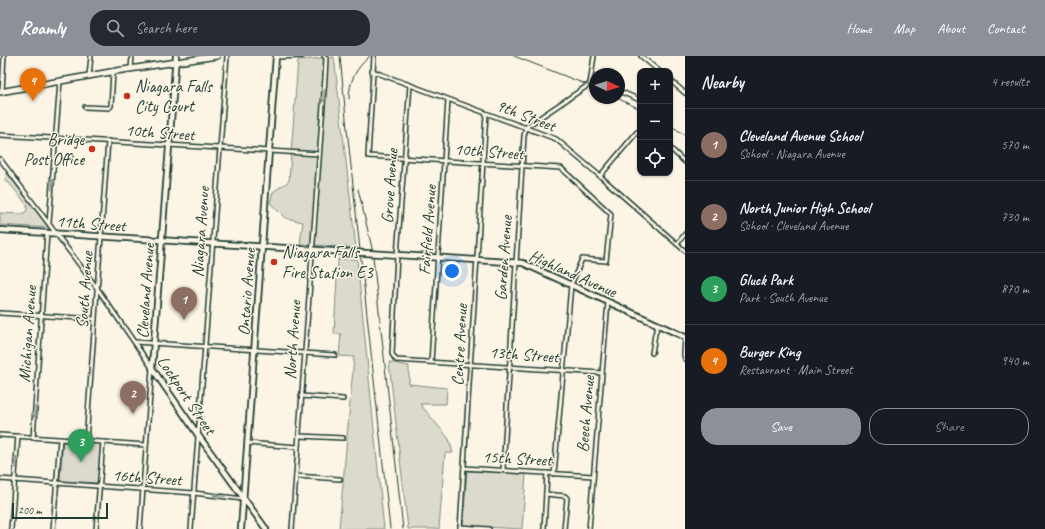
<!DOCTYPE html>
<meta charset="utf-8">
<style>
:root{--surface:#171b24;--page:#242831;--text:#f1f3f6;--muted:#9ea1a6;--line:#363941;--accent:#8c9099}
body{margin:0;font-family:Caveat,sans-serif;background:var(--page);color:var(--text)}
.controls{position:absolute;right:12px;top:12px;display:grid;overflow:hidden;border-radius:8px;box-shadow:0 1px 3px #0004}
.controls button{width:36px;height:36px;display:grid;place-items:center;padding:0;border:0;border-bottom:1px solid var(--line);background:var(--surface);color:var(--text);font:20px sans-serif}
.compass{position:absolute;left:589px;top:12px;width:36px;height:36px;border-radius:50%;background:var(--surface);box-shadow:0 1px 3px #0004;rotate:94deg}
.scale{position:absolute;left:12px;bottom:10px;width:96px;box-sizing:border-box;padding-left:4px;border:2px solid #1f3d34;border-top:0;font-size:11px;line-height:14px;white-space:nowrap;color:#1f3d34;-webkit-text-stroke:3px #fcf5e5;paint-order:stroke}
.you{position:absolute;left:452px;top:215px;width:14px;height:14px;margin:-10px;border:3px solid #fff;border-radius:50%;background:#1a73e8;box-shadow:0 0 0 6px #1a73e833}
.badge{display:grid;place-items:center;width:26px;height:26px;border-radius:50%;background:var(--accent);color:#fff;font-size:13px;font-weight:700}
.pin{position:absolute;translate:-50% -33px;filter:drop-shadow(0 1px 2px #0008)}
.pin::after{content:'';position:absolute;top:21px;width:14px;height:12px;background:inherit;clip-path:polygon(0 0,100% 0,50% 100%)}
.list{margin:0;padding:0;list-style:none}
h2{display:flex;justify-content:space-between;align-items:center;height:52px;margin:0;padding:0 16px;font-size:17px}
h2 small{font-size:13px;font-weight:400;color:var(--muted)}
.list li{display:grid;grid-template-columns:26px 1fr auto;gap:12px;align-items:center;box-sizing:border-box;height:72px;padding:0 16px;border-top:1px solid var(--line)}
.list b{display:block;font-size:15px;white-space:nowrap}
.list p{margin:0;font-size:13px;white-space:nowrap;color:var(--muted)}
.list em{font-size:13px;font-style:normal;color:var(--muted)}
.actions{display:flex;gap:8px;padding:12px 16px}
.actions a{flex:1;padding:9px 0;border:1px solid var(--accent);border-radius:16px;text-align:center;font-size:14px;color:var(--accent)}
.actions .main{background:var(--accent);color:#fff}
.icon{flex:none;width:22px;height:22px;fill:none;stroke:currentColor;stroke-width:2;stroke-linecap:round;stroke-linejoin:round}
.map{position:relative;flex:none;width:685px;height:473px;overflow:hidden}
header{display:flex;align-items:center;gap:24px;box-sizing:border-box;height:56px;padding:0 20px;background:var(--accent);color:#fff}
header strong{font-size:19px}
nav{display:flex;gap:22px;margin-inline-start:auto;font-size:14px}
.search{width:280px;height:36px;background:var(--page);display:flex;align-items:center;gap:10px;box-sizing:border-box;padding:0 14px;border-radius:16px;color:var(--muted);font-size:15px}
main{display:flex}
aside{flex:1;background:var(--surface)}
.map>svg:first-child{display:block}
.green{fill:#dcdacc;stroke:#7e8c80}
.lines{fill:none;stroke-linecap:round;stroke-linejoin:round}
.street-casing{stroke:#1f3d34;stroke-width:6}
.secondary-casing{stroke:#1f3d34;stroke-width:8}
.primary-casing{stroke:#1f3d34;stroke-width:8}
.street{stroke:#fcf5e5;stroke-width:3}
.secondary{stroke:#fcf5e5;stroke-width:4.5}
.primary{stroke:#fcf5e5;stroke-width:5}
.rail{stroke:#1f3d34;stroke-width:1}
.secondary-bridge-casing{stroke:#1f3d34;stroke-width:8;stroke-linecap:butt}
.secondary-bridge{stroke:#fcf5e5;stroke-width:4.5}
.oneway{stroke:#8e998c}
.poi-dot{fill:#c8321e;stroke:#fcf5e5;stroke-width:1.5}
.labels{text-anchor:middle;stroke-width:3;stroke-linejoin:round;paint-order:stroke}
.poi-label{font-size:17px;fill:#1f3d34;stroke:#fcf5e5;text-anchor:start}
.street-label{font-size:17px;fill:#1f3d34;stroke:#fcf5e5}
</style>
<header>
<strong>Roamly</strong>
<div class="search"><svg class="icon" aria-label="search" viewBox="0 0 24 24"><circle cx="10" cy="10" r="6"/><path d="M15 15l6 6"/></svg>Search here</div>
<nav><a>Home</a><a>Map</a><a>About</a><a>Contact</a></nav>
</header>
<main>
<div class="map">
<svg width="685" height="473" viewBox="0 0 685 473">
<rect width="100%" height="100%" fill="#fcf5e5"/>
<filter id="ink" filterUnits="userSpaceOnUse"><feTurbulence type="fractalNoise" baseFrequency=".025" numOctaves="2"/><feDisplacementMap in="SourceGraphic" scale="8" xChannelSelector="R" yChannelSelector="G"/><feConvolveMatrix kernelMatrix="1 2 1 2 8 2 1 2 1" color-interpolation-filters="sRGB"/></filter>
<g filter="url(#ink)">
<g class="green">
<polygon points="334,1 356,192 300,188 303,166 285,162 270,147 273,136 289,125 298,4"/>
<polygon points="6,116 49,172 0,169 0,157 22,158 27,155 27,149 9,127 5,125"/>
<polygon points="338,203 357,203 384,473 339,473 354,301 339,300 341,278 334,278"/>
<polygon points="389,306 409,310 409,328 447,332 446,348 420,348 449,383 453,397 445,397 439,473 408,473"/>
<polygon points="63,385 102,388 99,427 60,425"/>
<polygon points="467,415 526,418 522,473 463,470"/>
</g>
<g class="lines">
<defs>
<g id="street">
<polyline points="374,0 368,100 561,112 611,158 606,205 582,203 571,229 554,418"/>
<polyline points="641,0 659,15"/>
<polyline points="276,1 302,0"/>
<polyline points="131,13 132,0"/>
<polyline points="372,15 556,83 600,120 685,195"/>
<polyline points="89,20 91,0"/>
<polyline points="670,24 685,37"/>
<polyline points="410,29 397,199 392,298 396,304 602,317"/>
<polyline points="619,35 640,44"/>
<polyline points="2,36 4,0"/>
<polyline points="85,51 109,52 111,50 113,16"/>
<polyline points="0,79 319,98"/>
<polyline points="670,92 685,106"/>
<polyline points="0,103 97,232 152,312 140,473"/>
<polyline points="600,120 637,76 640,75"/>
<polyline points="49,167 60,25"/>
<polyline points="677,188 685,178"/>
<polyline points="0,257 95,263"/>
<polyline points="685,281 684,299 685,303"/>
<polyline points="135,286 335,299"/>
<polyline points="652,297 655,278 658,269"/>
<polyline points="431,306 448,44"/>
<polyline points="301,340 343,343"/>
<polyline points="0,379 146,389"/>
<polyline points="299,380 343,382"/>
<polyline points="33,382 47,177"/>
<polyline points="86,385 108,85"/>
<polyline points="247,387 298,391"/>
<polyline points="464,412 593,420"/>
<polyline points="503,414 524,80 526,71 590,28 594,0"/>
<polyline points="296,420 340,423"/>
<polyline points="0,423 194,437 243,443"/>
<polyline points="546,438 565,440 567,442 564,473"/>
<polyline points="460,471 489,473"/>
<polyline points="11,473 18,380"/>
<polyline points="53,473 60,383"/>
<polyline points="96,473 103,386"/>
<polyline points="191,473 227,0"/>
<polyline points="292,473 325,22 326,2 324,0"/>
<polyline points="460,473 486,58"/>
<polyline points="544,473 547,417"/>
<polyline points="589,473 608,246"/>
</g>
<g id="secondary">
<polyline points="176,0 152,312 198,379 266,473"/>
<polyline points="0,174 348,196"/>
<polyline points="383,198 523,207 685,281"/>
<polyline points="241,473 276,0"/>
</g>
<polyline id="primary" points="0,36 116,15 217,0"/>
</defs>
<use href="#street" class="street-casing"/>
<use href="#secondary" class="secondary-casing"/>
<use href="#primary" class="primary-casing"/>
<use href="#street" class="street"/>
<use href="#secondary" class="secondary"/>
<use href="#primary" class="primary"/>
<g class="rail">
<polyline points="340,0 347,73 390,473"/>
<polyline points="514,0 595,32"/>
<polyline points="617,42 640,53"/>
<path d="M349 43C349 25 356 12 370 0"/>
<polyline points="670,69 685,79"/>
<polyline points="358,133 372,192 403,473"/>
</g>
<defs>
<polyline id="secondary-bridge" points="348,196 383,198"/>
</defs>
<use href="#secondary-bridge" class="secondary-bridge-casing"/>
<use href="#secondary-bridge" class="secondary-bridge"/>
</g>
<defs><path id="oneway-shaft" d="M-6 0H5M1.5-3L5.5 0L1.5 3" fill="none" stroke-width="1.6" stroke-linecap="round" stroke-linejoin="round"/></defs>
<g class="oneway">
<use href="#oneway-shaft" transform="translate(324 40) rotate(94)"/>
<use href="#oneway-shaft" transform="translate(52 128) rotate(-86)"/>
<use href="#oneway-shaft" transform="translate(35 356) rotate(94)"/>
<use href="#oneway-shaft" transform="translate(16 406) rotate(-86)"/>
<use href="#oneway-shaft" transform="translate(219 440) rotate(-175)"/>
</g>
</g>
<g class="poi-dot">
<circle cx="127" cy="40" r="4"/>
<circle cx="92" cy="93" r="4"/>
<circle cx="274" cy="206" r="4"/>
</g>
<g class="labels">
<g class="poi-label">
<text x="135" y="36">Niagara Falls<tspan x="135" dy="20">City Court</tspan></text>
<text x="84" y="89" text-anchor="end">Bridge<tspan x="84" dy="20">Post Office</tspan></text>
<text x="282" y="202">Niagara Falls<tspan x="282" dy="20">Fire Station E3</tspan></text>
</g>
<g class="street-label">
<text transform="translate(526 59) rotate(21)" y="6">9th Street</text>
<text transform="translate(160 76) rotate(4)" y="6">10th Street</text>
<text transform="translate(489 95) rotate(4)" y="6">10th Street</text>
<text transform="translate(389 130) rotate(-86)" y="6">Grove Avenue</text>
<text transform="translate(91 167) rotate(4)" y="6">11th Street</text>
<text transform="translate(427 174) rotate(-86)" y="6">Fairfield Avenue</text>
<text transform="translate(200 176) rotate(-86)" y="6">Niagara Avenue</text>
<text transform="translate(503 202) rotate(-86)" y="6">Garden Avenue</text>
<text transform="translate(573 217) rotate(24)" y="6">Highland Avenue</text>
<text transform="translate(84 234) rotate(-86)" y="6">South Avenue</text>
<text transform="translate(145 235) rotate(-86)" y="6">Cleveland Avenue</text>
<text transform="translate(246 236) rotate(-86)" y="6">Ontario Avenue</text>
<text transform="translate(27 278) rotate(-86)" y="6">Michigan Avenue</text>
<text transform="translate(292 284) rotate(-86)" y="6">North Avenue</text>
<text transform="translate(459 289) rotate(-87)" y="6">Centre Avenue</text>
<text transform="translate(524 298) rotate(4)" y="6">13th Street</text>
<text transform="translate(187 339) rotate(56)" y="6">Lockport Street</text>
<text transform="translate(585 358) rotate(-85)" y="6">Beech Avenue</text>
<text transform="translate(517 402) rotate(3)" y="6">15th Street</text>
<text transform="translate(147 421) rotate(4)" y="6">16th Street</text>
</g>
</g>
</svg>
<div class="controls">
<button>+</button>
<button>−</button>
<button><svg class="icon" aria-label="locate" viewBox="0 0 24 24"><circle cx="12" cy="12" r="6"/><path d="M12 2v4M12 18v4M2 12h4M18 12h4"/></svg></button>
</div>
<svg class="compass" viewBox="-18 -18 36 36"><path d="M0-13l5 13h-10z" fill="#e53935"/><path d="M0 13l5-13h-10z" fill="#9ea1a6"/></svg>
<div class="scale">200 m</div>
<div class="you"></div>
<div class="pin badge" style="left:184px;top:264px;background:#8d6e63">1</div>
<div class="pin badge" style="left:133px;top:358px;background:#8d6e63">2</div>
<div class="pin badge" style="left:81px;top:406px;background:#2e9e5b">3</div>
<div class="pin badge" style="left:33px;top:45px;background:#e8710a">4</div>
</div>
<aside>
<h2>Nearby<small>4 results</small></h2>
<ul class="list">
<li><span class="badge" style="background:#8d6e63">1</span><div><b>Cleveland Avenue School</b><p>School · Niagara Avenue</p></div><em>570 m</em></li>
<li><span class="badge" style="background:#8d6e63">2</span><div><b>North Junior High School</b><p>School · Cleveland Avenue</p></div><em>730 m</em></li>
<li><span class="badge" style="background:#2e9e5b">3</span><div><b>Gluck Park</b><p>Park · South Avenue</p></div><em>870 m</em></li>
<li><span class="badge" style="background:#e8710a">4</span><div><b>Burger King</b><p>Restaurant · Main Street</p></div><em>940 m</em></li>
</ul>
<div class="actions"><a class="main">Save</a><a>Share</a></div>
</aside>
</main>
